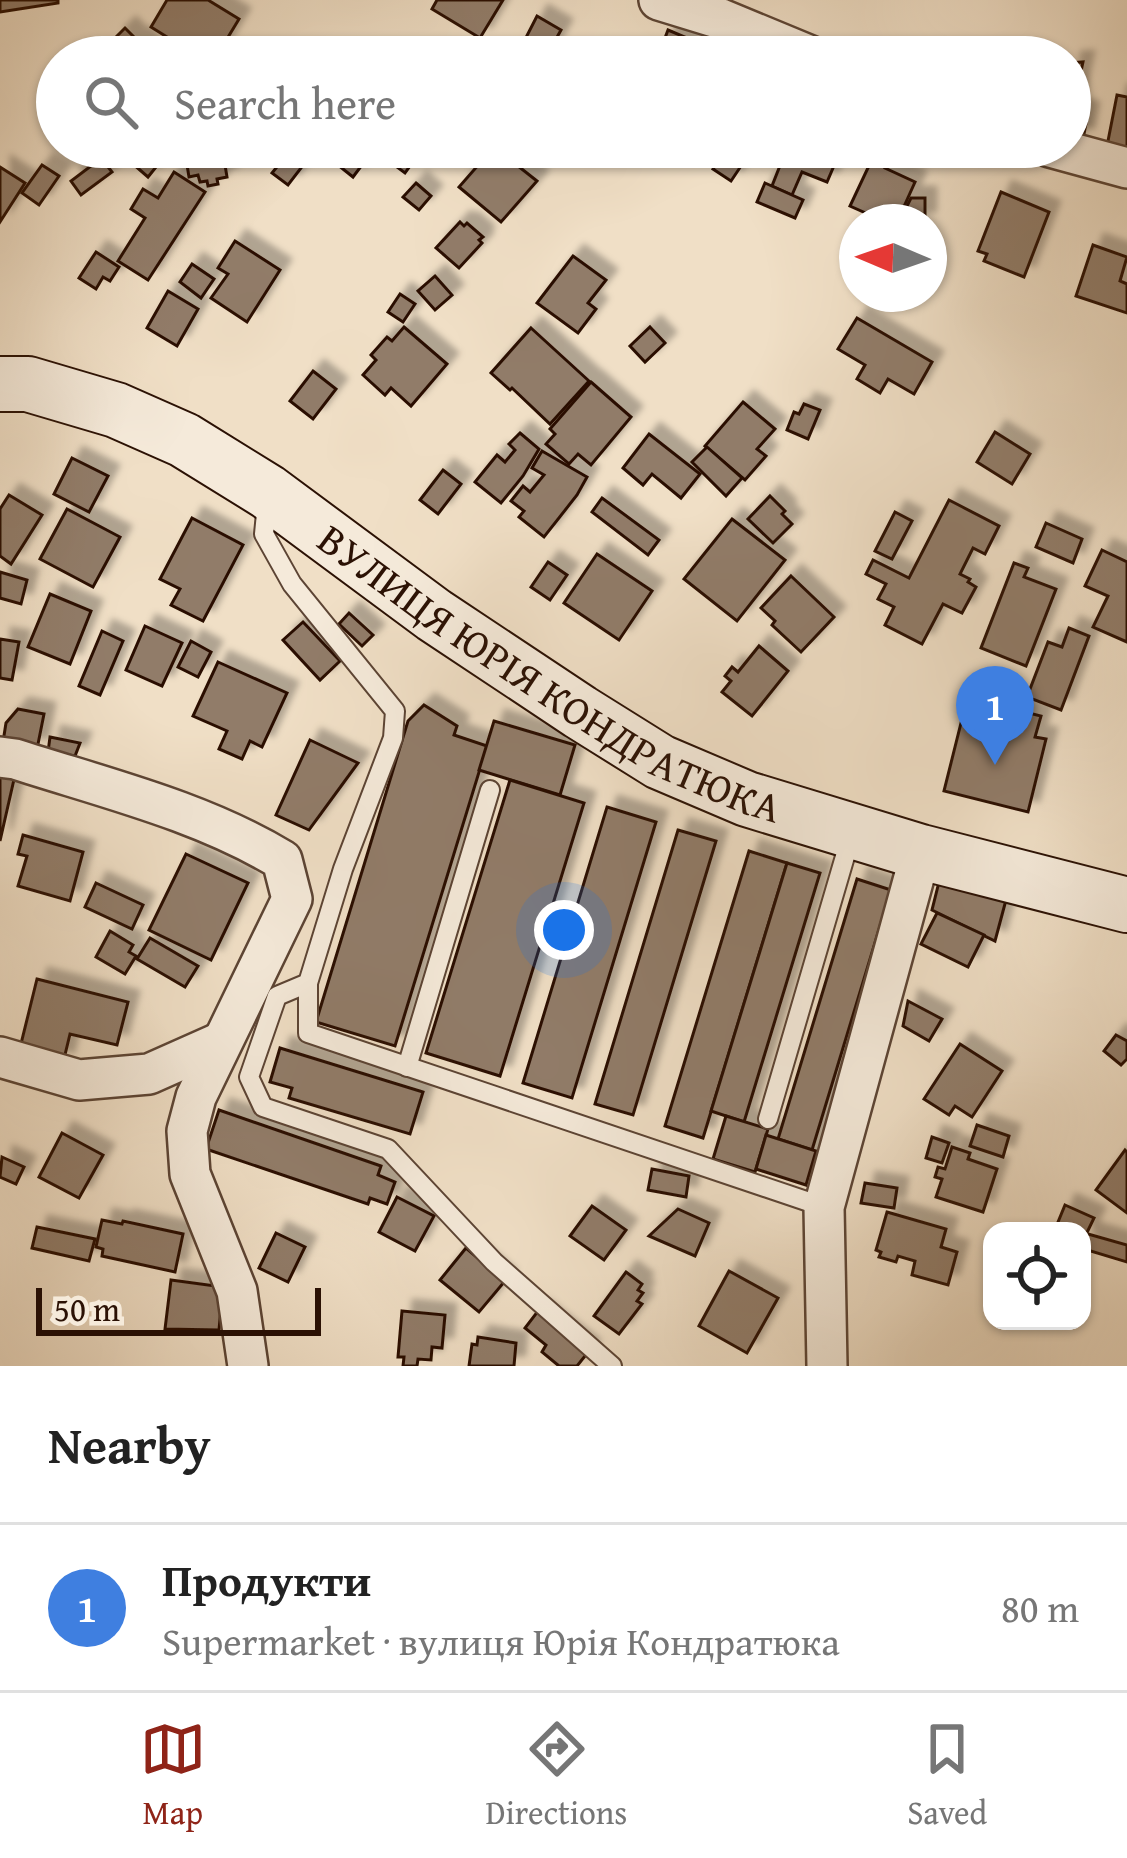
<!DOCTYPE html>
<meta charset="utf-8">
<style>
:root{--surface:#fff;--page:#f6f6f6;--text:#222;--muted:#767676;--line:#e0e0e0;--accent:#8f2418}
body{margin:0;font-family:"Gentium Book Plus",serif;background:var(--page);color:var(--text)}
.controls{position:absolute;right:36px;bottom:36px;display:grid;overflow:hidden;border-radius:24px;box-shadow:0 3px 9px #0004}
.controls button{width:108px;height:108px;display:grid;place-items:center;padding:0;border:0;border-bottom:3px solid var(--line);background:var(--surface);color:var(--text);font:60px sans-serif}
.compass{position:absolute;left:839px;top:204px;width:108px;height:108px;border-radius:50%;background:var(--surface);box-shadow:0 3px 9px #0004;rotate:272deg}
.scale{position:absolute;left:36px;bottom:30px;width:285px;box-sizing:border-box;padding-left:12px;border:6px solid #2b1104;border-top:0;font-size:33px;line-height:42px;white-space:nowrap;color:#2b1104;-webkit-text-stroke:9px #f5eada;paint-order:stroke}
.you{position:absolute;left:564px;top:930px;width:42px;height:42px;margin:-30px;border:9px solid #fff;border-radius:50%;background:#1a73e8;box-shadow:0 0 0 18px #1a73e833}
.badge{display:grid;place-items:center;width:78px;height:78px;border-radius:50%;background:var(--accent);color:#fff;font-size:39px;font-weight:700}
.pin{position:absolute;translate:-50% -99px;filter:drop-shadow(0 3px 6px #0008)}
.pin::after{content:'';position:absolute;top:63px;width:42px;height:36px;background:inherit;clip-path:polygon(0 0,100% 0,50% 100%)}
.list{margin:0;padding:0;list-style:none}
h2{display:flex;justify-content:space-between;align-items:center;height:156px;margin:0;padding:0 48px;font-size:51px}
h2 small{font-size:39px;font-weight:400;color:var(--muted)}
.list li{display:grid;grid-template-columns:78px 1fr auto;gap:36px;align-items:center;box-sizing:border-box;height:168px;padding:0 48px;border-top:3px solid var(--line)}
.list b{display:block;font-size:45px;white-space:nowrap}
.list p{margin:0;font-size:39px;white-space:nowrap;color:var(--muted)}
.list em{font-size:39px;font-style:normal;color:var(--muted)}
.icon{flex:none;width:66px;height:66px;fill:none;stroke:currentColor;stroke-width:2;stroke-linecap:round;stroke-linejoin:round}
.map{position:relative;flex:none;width:1127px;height:1366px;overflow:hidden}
.search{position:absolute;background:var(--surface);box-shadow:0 3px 9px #0004;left:36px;right:36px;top:36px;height:132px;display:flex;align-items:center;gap:30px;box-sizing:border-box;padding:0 42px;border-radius:66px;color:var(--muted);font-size:45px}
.sheet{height:324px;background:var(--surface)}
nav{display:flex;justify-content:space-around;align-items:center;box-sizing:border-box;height:168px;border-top:3px solid var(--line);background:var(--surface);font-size:33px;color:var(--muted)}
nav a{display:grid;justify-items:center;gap:6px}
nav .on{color:var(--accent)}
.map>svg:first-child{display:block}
.building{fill:#917c69;stroke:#2b1104;stroke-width:3;filter:url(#shadow)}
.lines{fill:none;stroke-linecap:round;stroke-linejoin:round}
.lane-casing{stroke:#5c4434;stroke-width:22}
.street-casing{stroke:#5c4434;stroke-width:44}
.secondary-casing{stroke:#2b1104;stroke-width:58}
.lane{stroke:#f5eada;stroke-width:18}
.street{stroke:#f5eada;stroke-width:39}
.secondary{stroke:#f5eada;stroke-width:54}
.labels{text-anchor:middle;stroke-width:12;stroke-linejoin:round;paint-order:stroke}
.street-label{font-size:42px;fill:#2b1104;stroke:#f5eada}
</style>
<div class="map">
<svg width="1127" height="1366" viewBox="0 0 1127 1366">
<defs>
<filter id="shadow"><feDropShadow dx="11" dy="-11" stdDeviation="3" flood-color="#0004"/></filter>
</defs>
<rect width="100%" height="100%" fill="#f0dfc6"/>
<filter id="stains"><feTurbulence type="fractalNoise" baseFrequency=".00167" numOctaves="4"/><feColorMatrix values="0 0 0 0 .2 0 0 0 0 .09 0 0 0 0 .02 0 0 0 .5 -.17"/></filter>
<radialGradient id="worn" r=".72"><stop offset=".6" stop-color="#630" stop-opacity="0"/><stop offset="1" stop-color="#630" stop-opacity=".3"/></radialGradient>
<g class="building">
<polygon points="0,0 58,0 58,3 0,12"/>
<polygon points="167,0 208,0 239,19 216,57 199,57 151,27"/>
<polygon points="437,0 503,0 480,38 432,9"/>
<polygon points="537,16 561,30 546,57 516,57"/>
<polygon points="125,28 137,40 140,38 158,57 120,57 117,51 121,47 114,39"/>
<polygon points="668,30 692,40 687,56 662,46"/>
<polygon points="1083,62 1073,109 1088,113 1083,139 1070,136 1070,63"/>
<polygon points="1117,95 1127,97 1127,150 1107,146"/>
<polygon points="147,147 172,147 148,177 133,164"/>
<polygon points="222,147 227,177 217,179 218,184 208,186 207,181 200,182 198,175 189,177 185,153"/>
<polygon points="293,147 309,147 314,151 288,185 272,173"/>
<polygon points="336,147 355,147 368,157 353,177 328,157"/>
<polygon points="376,147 424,147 405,173 374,150"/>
<polygon points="494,147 537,181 501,222 459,187"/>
<polygon points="783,147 842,147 827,182 802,172 792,195 772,186 781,163 778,161"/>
<polygon points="95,150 112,172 81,195 71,181 91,166 85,158"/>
<polygon points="725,151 743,163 731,181 713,169"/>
<polygon points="874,155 888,161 885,168 915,182 897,222 886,222 850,206"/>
<polygon points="42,165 59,176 39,205 22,193"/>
<polygon points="0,167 25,183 0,222"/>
<polygon points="174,172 205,192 148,280 118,261 145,218 131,209 143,189 158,198"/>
<polygon points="416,183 431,196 419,210 403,197"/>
<polygon points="765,183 803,200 795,218 757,202"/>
<polygon points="1001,192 1049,212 1024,277 984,261 987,254 978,251"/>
<polygon points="911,198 925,198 925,222 906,222 906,208"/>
<polygon points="460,222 464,226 467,223 483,237 479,240 482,243 459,268 436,248"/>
<polygon points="235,241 280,270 247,322 211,298 228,274 218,268"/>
<polygon points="1093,245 1127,257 1120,281 1127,284 1127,313 1076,296"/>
<polygon points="96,252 119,267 110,281 103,277 96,289 79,278"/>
<polygon points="573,256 606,280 588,303 596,309 578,333 537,303"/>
<polygon points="192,264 214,279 201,298 180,282"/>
<polygon points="435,276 452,295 435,310 418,291"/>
<polygon points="168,291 198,309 177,346 147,328"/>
<polygon points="400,294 415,304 403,322 388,312"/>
<polygon points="857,318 932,362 914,394 888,379 880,393 857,379 865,365 838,349"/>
<polygon points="404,327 447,364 411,406 391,388 385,395 363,375 376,360 371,355 387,337 392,341"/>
<polygon points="650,327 665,343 645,362 630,346"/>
<polygon points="531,328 589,381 550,424 512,388 510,390 491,373"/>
<polygon points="313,371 336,389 313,419 290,401"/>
<polygon points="591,382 631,417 591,465 578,454 569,464 546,444 555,434 550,429"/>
<polygon points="743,402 775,429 757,449 766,456 745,480 705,446"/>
<polygon points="804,404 820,410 808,439 787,430 794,412 799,414"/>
<polygon points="995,432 1030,454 1012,484 977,462"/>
<polygon points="520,433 539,449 523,476 501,503 475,482 497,455 505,462 515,450 509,444"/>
<polygon points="649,434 700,474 681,498 652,474 643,485 623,468"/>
<polygon points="707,447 742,478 726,496 692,462"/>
<polygon points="542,451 587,477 577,495 544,537 519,517 524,511 511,501 523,486 530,492 544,475 532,468"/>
<polygon points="72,458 108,476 89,512 54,494"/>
<polygon points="443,470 461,484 438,514 420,500"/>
<polygon points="9,495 42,515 11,564 0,556 0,509"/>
<polygon points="770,496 785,511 782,514 792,524 773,543 748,519"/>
<polygon points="602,498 659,540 648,555 592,512"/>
<polygon points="949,500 999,526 985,554 973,548 960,574 970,579 968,582 976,587 962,613 943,604 922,644 885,625 894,607 878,599 886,584 866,574 873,560 909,578"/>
<polygon points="67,509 120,537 93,587 40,559"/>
<polygon points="895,512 912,521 892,559 875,551"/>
<polygon points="192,518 243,545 203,621 171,605 180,589 160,579"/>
<polygon points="732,519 785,560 737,621 684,579"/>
<polygon points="1046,523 1082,539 1073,563 1036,547"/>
<polygon points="1102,550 1127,562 1127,642 1093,627 1108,596 1085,586"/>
<polygon points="597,554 652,591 619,640 564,603"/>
<polygon points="548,562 567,575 550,600 531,587"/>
<polygon points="1014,563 1028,568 1024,577 1056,589 1026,666 981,648"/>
<polygon points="0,572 27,580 21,604 0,598"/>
<polygon points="791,576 834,617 801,652 772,625 775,621 761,608"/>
<polygon points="50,594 91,611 70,664 28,647"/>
<polygon points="349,613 373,635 362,646 339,624"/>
<polygon points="303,622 340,661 320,680 283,640"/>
<polygon points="145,626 182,643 162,686 126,670"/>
<polygon points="1069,628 1089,636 1061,710 1027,697 1048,642 1062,647"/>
<polygon points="102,631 123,641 100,695 79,686"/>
<polygon points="0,639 19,642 12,680 0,678"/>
<polygon points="191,641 211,652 198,677 178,667"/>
<polygon points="759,646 788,671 752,716 722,692 731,681 725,676 732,667 738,672"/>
<polygon points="218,662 287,693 262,747 250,741 242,759 219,749 227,731 193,716"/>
<polygon points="424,705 457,726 454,735 487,746 395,1046 316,1022 408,721"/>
<polygon points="18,709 44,714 37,749 3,742 6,723"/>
<polygon points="1013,709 1041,716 1035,737 1046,739 1028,812 944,791 962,719 1008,730"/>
<polygon points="494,721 575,745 560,795 479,770"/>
<polygon points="50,737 80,743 75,756 48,752"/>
<polygon points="310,740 358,763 309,830 276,815"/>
<polygon points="0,772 15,775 0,841"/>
<polygon points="510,780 584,803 500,1076 426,1053"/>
<polygon points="607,807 656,822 572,1098 523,1083"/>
<polygon points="678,830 716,841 633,1115 595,1104"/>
<polygon points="23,835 83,852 70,901 18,886 27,856 18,854"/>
<polygon points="749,851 787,863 703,1138 665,1126"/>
<polygon points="186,854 248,883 211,960 149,930"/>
<polygon points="787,863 820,873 744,1122 711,1111"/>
<polygon points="857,879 891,890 812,1150 778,1139"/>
<polygon points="939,882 1006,900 995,941 932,910"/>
<polygon points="96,883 143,905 132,929 85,907"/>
<polygon points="937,913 984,935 968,967 921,944"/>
<polygon points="110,931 133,945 129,952 136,956 125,974 96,957"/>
<polygon points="150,938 198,966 185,987 137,959"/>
<polygon points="37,979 128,1002 117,1045 70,1034 63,1063 19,1052"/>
<polygon points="908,1001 942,1019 929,1041 903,1026"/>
<polygon points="1116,1035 1127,1041 1127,1059 1121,1065 1104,1051"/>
<polygon points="960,1044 1002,1071 972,1117 955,1106 949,1115 924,1099"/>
<polygon points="280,1048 423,1092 410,1134 289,1098 292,1088 270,1082"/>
<polygon points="219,1110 381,1166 378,1175 395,1182 387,1204 370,1198 368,1204 206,1149"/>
<polygon points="726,1116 768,1129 755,1172 713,1159"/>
<polygon points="977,1125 1009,1136 1003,1157 970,1146"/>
<polygon points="62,1133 103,1155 79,1198 39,1177"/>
<polygon points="766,1135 816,1151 806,1185 756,1169"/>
<polygon points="932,1137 949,1143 942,1163 926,1158"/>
<polygon points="952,1147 970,1153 968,1159 997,1169 983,1212 936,1197 942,1179 935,1177 938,1167 945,1169"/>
<polygon points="1125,1150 1127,1152 1127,1213 1096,1190"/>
<polygon points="2,1157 24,1167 16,1184 0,1177"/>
<polygon points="652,1169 689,1176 686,1197 648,1190"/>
<polygon points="865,1183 897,1188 894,1208 861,1203"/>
<polygon points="397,1197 434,1216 415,1251 379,1232"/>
<polygon points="1065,1205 1094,1218 1082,1243 1082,1231 1064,1231 1056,1227"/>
<polygon points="592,1206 626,1230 604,1260 570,1236"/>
<polygon points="678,1209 709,1223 695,1256 649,1236"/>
<polygon points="887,1212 946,1229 941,1247 957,1252 948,1285 912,1275 915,1261 898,1256 896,1262 879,1257 881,1252 876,1250"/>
<polygon points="102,1220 122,1224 123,1221 183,1234 175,1272 102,1256 103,1249 96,1247"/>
<polygon points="37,1227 95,1239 89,1261 32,1248"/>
<polygon points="276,1233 305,1247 288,1282 259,1268"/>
<polygon points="1088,1234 1127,1245 1127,1262 1084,1249"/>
<polygon points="466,1248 505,1281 479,1312 440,1280"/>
<polygon points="729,1271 778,1298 747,1353 699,1326"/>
<polygon points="626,1272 642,1284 638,1290 643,1293 637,1301 642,1304 619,1334 594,1316"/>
<polygon points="171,1280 223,1287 219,1330 165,1329"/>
<polygon points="402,1311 445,1315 442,1348 432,1347 431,1360 418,1359 417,1366 403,1366 404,1357 398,1357"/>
<polygon points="538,1311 589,1351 577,1366 559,1366 542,1352 546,1345 525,1328"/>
<polygon points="478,1337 516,1343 514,1366 469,1366 472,1344 477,1345"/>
</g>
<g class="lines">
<defs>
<g id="lane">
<polyline points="267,503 264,534 292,584 395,711 393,738 343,869 308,983 277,996 249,1077 263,1107 388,1149 494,1262 612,1366"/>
<polyline points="308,983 308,1033 824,1207"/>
<polyline points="407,1067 490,790"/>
<polyline points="768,1119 851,836"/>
</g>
<g id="street">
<polyline points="659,0 721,19 813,57"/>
<polyline points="1050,147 1127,168"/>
<path d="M0 757 15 759C105 788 201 811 282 860L292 899 196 1097 187 1131 190 1174 237 1291 248 1366"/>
<polyline points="0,1057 79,1080 149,1074 221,1042"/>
<polyline points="827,1366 824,1207 921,852"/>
</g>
<g id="secondary">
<path id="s1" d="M0 384H28L116 410 184 440 268 492 434 615 580 712 660 762 747 799 921 852 1127 905"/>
</g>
</defs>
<use href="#lane" class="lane-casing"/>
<use href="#street" class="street-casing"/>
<use href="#secondary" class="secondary-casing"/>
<use href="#lane" class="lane"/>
<use href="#street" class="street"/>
<use href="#secondary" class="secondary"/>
</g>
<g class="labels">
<g class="street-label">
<text dy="15" stroke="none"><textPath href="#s1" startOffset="630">ВУЛИЦЯ ЮРІЯ КОНДРАТЮКА</textPath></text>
</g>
</g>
<rect width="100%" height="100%" filter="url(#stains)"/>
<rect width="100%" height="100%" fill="url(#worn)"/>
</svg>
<div class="controls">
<button><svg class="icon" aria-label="locate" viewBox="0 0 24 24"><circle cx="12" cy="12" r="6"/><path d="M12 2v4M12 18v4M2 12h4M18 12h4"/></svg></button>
</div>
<svg class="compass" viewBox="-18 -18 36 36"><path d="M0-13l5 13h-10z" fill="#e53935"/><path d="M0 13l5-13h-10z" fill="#767676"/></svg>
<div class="scale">50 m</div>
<div class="you"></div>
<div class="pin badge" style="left:995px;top:765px;background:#3f7fe0">1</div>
<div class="search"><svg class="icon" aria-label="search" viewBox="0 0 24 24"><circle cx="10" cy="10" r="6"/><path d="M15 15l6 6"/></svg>Search here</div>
</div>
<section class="sheet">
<h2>Nearby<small></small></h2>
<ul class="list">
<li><span class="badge" style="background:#3f7fe0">1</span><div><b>Продукти</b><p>Supermarket · вулиця Юрія Кондратюка</p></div><em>80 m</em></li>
</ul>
</section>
<nav>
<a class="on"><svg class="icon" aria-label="map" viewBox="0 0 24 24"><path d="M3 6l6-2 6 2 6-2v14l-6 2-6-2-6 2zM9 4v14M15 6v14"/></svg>Map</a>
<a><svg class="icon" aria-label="directions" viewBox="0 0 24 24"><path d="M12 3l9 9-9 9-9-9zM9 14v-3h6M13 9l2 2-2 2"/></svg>Directions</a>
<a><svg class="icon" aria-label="saved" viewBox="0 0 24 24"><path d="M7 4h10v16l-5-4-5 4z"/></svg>Saved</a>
</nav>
